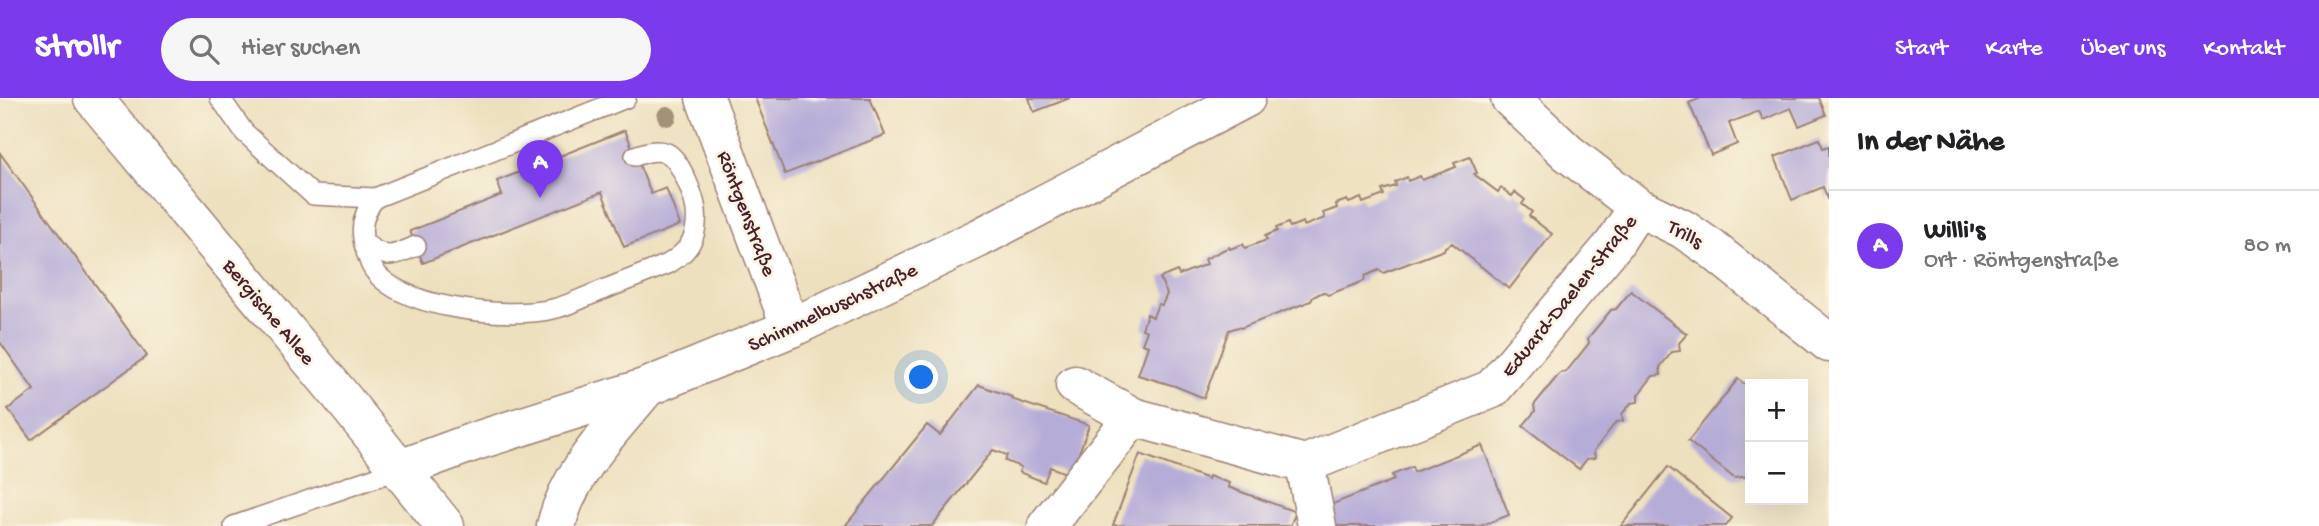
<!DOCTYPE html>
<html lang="de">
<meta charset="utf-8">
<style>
:root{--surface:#fff;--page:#f6f6f6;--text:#202124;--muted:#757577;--line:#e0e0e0;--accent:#7c3aed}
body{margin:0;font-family:"Gochi Hand",sans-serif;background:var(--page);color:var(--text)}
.controls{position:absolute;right:21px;bottom:21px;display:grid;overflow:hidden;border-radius:0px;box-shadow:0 7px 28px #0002}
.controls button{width:63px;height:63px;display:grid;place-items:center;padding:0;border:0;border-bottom:2px solid var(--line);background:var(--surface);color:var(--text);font:35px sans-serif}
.you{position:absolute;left:922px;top:280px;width:24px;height:24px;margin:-18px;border:5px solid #fff;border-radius:50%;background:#1a73e8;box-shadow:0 0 0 10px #1a73e833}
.badge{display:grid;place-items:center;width:46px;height:46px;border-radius:50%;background:var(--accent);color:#fff;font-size:23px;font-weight:700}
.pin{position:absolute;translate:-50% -58px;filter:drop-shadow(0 2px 4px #0008)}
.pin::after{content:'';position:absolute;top:37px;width:24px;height:21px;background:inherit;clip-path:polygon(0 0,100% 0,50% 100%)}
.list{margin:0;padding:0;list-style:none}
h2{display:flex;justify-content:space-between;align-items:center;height:91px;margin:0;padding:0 28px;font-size:30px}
h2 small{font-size:23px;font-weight:400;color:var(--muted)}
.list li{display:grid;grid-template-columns:46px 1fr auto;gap:21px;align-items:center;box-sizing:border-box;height:112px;padding:0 28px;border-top:2px solid var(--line)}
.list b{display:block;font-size:26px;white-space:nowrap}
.list p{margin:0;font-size:23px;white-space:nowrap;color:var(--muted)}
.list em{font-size:23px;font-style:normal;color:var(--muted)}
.icon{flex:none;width:38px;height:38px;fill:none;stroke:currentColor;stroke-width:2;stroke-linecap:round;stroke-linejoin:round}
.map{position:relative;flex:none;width:1829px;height:428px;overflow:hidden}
header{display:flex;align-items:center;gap:42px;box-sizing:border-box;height:98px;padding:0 35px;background:var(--accent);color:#fff}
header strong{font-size:33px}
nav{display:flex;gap:38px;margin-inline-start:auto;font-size:24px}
.search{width:490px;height:63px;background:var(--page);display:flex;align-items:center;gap:18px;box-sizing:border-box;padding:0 24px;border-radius:38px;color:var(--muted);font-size:26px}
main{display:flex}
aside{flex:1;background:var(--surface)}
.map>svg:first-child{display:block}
.building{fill:#b6acd8}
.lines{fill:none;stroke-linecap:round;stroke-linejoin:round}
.service-casing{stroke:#9c8074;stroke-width:22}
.minor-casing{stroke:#9c8074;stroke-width:41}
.secondary-casing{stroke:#9c8074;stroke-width:41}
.service{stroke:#fff;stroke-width:19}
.minor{stroke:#fff;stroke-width:38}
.secondary{stroke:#fff;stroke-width:38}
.tree{fill:#a49177}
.labels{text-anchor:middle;stroke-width:5;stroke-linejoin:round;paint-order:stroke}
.street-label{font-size:21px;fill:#4a1f2b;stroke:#fcf5e5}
</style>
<header>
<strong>Strollr</strong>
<div class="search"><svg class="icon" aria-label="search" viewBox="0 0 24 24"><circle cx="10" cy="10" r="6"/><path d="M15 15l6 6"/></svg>Hier suchen</div>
<nav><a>Start</a><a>Karte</a><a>Über uns</a><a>Kontakt</a></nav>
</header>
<main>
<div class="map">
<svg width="1829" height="428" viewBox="0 0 1829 428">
<rect width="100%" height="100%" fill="#fcf5e5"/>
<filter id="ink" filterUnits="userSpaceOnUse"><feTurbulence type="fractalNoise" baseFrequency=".0143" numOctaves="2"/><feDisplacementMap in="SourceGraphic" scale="14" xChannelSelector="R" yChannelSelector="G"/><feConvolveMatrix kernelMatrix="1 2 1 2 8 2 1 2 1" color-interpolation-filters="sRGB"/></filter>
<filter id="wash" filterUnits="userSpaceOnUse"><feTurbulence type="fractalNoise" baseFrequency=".00686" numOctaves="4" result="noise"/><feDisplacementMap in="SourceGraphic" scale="28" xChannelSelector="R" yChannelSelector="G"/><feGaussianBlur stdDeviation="1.57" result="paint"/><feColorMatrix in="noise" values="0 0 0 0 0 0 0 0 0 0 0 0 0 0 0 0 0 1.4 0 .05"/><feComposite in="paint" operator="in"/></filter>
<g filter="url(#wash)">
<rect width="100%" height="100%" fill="#ede0be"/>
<g id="blocks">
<g class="building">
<polygon points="755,0 870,0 885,37 785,76"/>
<polygon points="1029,0 1070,0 1034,14"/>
<polygon points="1701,0 1819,0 1826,17 1799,28 1791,10 1763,22 1759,13 1729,25 1737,46 1711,57 1689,5"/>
<polygon points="625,32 651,96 666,90 680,127 624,149 602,94 423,165 410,133 502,97 497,83"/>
<polygon points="1819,41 1823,50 1829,48 1829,103 1823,89 1792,102 1775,59"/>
<polygon points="0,55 147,258 31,342 8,311 34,292 0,244"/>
<polygon points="1470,59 1477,75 1474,76 1498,94 1501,90 1512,98 1515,94 1525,102 1522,106 1532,114 1529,118 1552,136 1509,191 1452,145 1445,149 1444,152 1383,175 1379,172 1365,178 1364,183 1328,197 1323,194 1313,199 1311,203 1241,230 1238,229 1229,232 1204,300 1175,288 1138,277 1148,248 1142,246 1147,233 1142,231 1147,216 1153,219 1158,206 1162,207 1167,196 1160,180 1177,173 1179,177 1207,166 1205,161 1229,149 1230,151 1243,146 1245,150 1267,142 1265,138 1277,133 1276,130 1288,125 1290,129 1303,124 1304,128 1325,120 1323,115 1337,110 1336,106 1347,102 1349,105 1361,100 1363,105 1384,97 1382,92 1396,88 1395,84 1407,79 1408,83 1420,78 1422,82 1456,69 1454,65"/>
<polygon points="1631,193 1687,236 1679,245 1680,253 1672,254 1660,269 1661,277 1653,278 1638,297 1638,304 1631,305 1622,316 1623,323 1616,324 1594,353 1595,360 1587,361 1579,371 1523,328 1535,313 1534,307 1560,275 1566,274 1589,245 1588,240 1611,212 1616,211"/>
<polygon points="1738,281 1750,290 1750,378 1734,380 1688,343"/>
<polygon points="979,287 1012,299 1011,301 1089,327 1071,377 1050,369 1044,384 1019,374 1021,369 1005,363 1007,357 993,352 932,428 845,428 927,327 940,337"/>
<polygon points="1482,347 1509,417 1480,428 1333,428 1325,409 1394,382 1392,377 1412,369 1414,374"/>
<polygon points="1140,356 1208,381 1209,378 1229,385 1228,389 1296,414 1290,428 1113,427"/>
<polygon points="1668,369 1732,420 1726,428 1621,428"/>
</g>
</g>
</g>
<g filter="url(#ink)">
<use href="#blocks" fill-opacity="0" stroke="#9c8074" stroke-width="2"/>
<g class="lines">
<defs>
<g id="service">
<polyline points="220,0 244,34 313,97 375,100 626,0"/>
<path d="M375 100C358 122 360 139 370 165 390 212 510 221 553 211 567 208 580 201 593 196 618 186 643 176 668 166 677 160 686 154 691 144 696 135 697 123 696 112 694 98 680 61 667 55 656 51 646 54 635 58"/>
<path d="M364 145C387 162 390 159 416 148"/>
<polyline points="234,428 400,371"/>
</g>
<g id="minor">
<polyline points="705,0 791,230"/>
<polyline points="1510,0 1568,55 1638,109 1683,131 1712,151 1829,245"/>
<polyline points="1075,287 1133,319"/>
<polyline points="1305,366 1317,428"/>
<polyline points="1047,428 1133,319 1305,366 1492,291 1614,146 1638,109"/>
</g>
<g id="secondary">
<polyline points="93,0 340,297 445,428"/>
<polyline points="400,371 476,343 647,289 791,230 979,140 1246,0"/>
<path d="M556 428C569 373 612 332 647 289"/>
</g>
</defs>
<use href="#service" class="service-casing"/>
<use href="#minor" class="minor-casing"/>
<use href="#secondary" class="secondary-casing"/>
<use href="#service" class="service"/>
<use href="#minor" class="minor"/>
<use href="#secondary" class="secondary"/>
</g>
<circle class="tree" cx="667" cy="18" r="10"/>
</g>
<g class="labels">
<g class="street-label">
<text transform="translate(748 115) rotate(69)" y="7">Röntgenstraße</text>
<text transform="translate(1686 135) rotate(30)" y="7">Trills</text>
<text transform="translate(1568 197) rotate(-51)" y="7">Eduard-Daelen-Straße</text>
<text transform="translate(832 208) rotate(-25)" y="7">Schimmelbuschstraße</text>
<text transform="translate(270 213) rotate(50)" y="7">Bergische Allee</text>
</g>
</g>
</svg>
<div class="controls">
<button>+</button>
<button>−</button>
</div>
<div class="you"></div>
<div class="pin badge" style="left:540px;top:100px">A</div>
</div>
<aside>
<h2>In der Nähe<small></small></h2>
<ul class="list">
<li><span class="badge">A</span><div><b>Willi's</b><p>Ort · Röntgenstraße</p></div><em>80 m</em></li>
</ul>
</aside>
</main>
